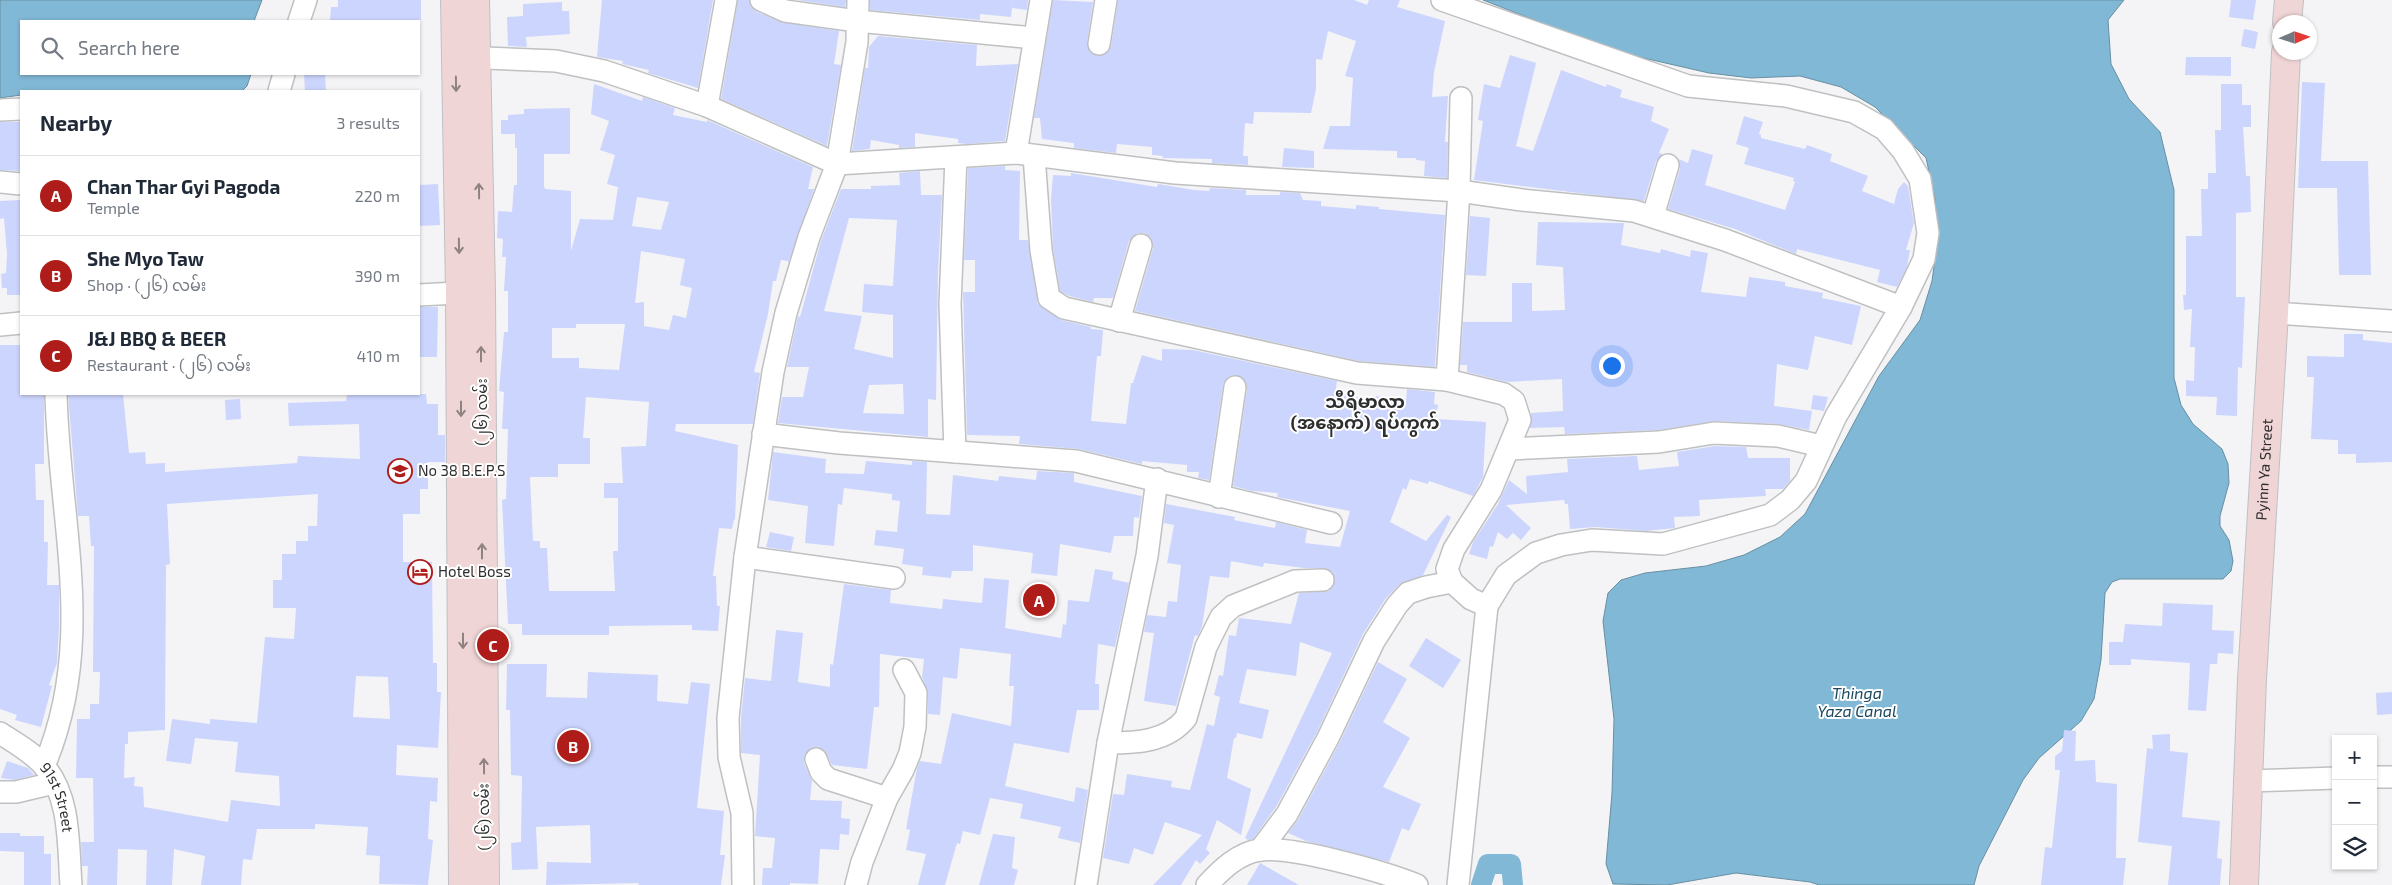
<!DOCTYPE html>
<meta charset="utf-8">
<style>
:root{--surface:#fff;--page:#f2f2f3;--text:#1f2937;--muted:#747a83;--line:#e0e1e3;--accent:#ae1d19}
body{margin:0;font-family:"Exo 2","Noto Sans Myanmar",sans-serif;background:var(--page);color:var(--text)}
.controls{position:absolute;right:15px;bottom:15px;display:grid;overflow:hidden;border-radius:0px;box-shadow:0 1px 4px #0004}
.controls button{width:45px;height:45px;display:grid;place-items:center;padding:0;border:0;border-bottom:1px solid var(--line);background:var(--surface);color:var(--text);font:25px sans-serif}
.compass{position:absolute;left:2272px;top:15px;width:45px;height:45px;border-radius:50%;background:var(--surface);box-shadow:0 1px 4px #0004;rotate:87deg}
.you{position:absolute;left:1611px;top:365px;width:18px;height:18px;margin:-12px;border:4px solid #fff;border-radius:50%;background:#1a73e8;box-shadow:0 0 0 8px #1a73e833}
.badge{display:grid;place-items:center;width:32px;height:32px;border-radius:50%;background:var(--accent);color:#fff;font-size:16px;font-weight:700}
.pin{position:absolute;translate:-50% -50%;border:2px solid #fff;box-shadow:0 1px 5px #0006}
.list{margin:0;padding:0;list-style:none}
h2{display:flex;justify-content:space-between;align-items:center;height:65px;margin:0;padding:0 20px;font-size:21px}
h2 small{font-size:16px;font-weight:400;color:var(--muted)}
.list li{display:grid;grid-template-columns:32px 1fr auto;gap:15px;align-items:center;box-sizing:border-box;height:80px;padding:0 20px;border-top:1px solid var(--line)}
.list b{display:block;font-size:19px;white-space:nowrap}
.list p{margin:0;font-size:16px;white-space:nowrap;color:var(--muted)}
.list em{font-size:16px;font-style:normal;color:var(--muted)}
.icon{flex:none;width:28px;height:28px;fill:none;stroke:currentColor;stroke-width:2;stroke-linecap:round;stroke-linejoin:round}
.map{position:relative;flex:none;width:2392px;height:885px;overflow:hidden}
.search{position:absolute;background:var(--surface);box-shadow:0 1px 4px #0004;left:20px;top:20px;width:400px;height:55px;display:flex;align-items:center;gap:12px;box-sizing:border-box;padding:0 18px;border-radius:0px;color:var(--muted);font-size:19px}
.panel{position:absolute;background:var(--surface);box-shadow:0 1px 4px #0004;left:20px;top:90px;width:400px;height:305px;border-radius:0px}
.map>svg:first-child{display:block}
.water{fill:#81b8d5;stroke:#688fa3}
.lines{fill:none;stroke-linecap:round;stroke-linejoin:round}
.canal{stroke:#81b8d5;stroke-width:20}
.building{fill:#ccd5fd;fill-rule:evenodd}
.minor-casing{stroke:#bfc0c2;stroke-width:24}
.secondary-casing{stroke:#bfc0c2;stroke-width:30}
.minor{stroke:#fff;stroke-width:21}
.secondary{stroke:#f0d5d6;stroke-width:28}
.oneway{stroke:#8e8282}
.labels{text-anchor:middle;stroke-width:4;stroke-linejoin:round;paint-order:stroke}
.street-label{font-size:15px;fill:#2d2e2e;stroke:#fff}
.poi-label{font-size:15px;fill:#2d2e2e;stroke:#fff;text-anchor:start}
.water-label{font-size:16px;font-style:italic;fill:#1b485d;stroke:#fff}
.quarter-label{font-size:18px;font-weight:bold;fill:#2d2e2e;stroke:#fff}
</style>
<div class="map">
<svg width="2392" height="885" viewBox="0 0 2392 885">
<rect width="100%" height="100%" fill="#f4f4f6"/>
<g class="water">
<polygon points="0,0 262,0 254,21 21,21 21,74 251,74 247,86 242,91 21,91 21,95 0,98"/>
<polygon points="1483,0 2124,0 2108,20 2111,64 2129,99 2160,132 2174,190 2174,378 2181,405 2193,424 2222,449 2228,464 2229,483 2220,516 2220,526 2229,540 2233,561 2231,571 2223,579 2120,579 2112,582 2105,593 2101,660 2094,699 2081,721 2039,758 2023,780 1979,866 1974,885 1819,885 1810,882 1736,873 1667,885 1613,884 1606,864 1612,793 1614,719 1603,621 1608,593 1621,580 1645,573 1706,566 1744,555 1780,537 1805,514 1879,376 1920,320 1932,281 1938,237 1935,198 1926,158 1875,107 1841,87 1800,76 1751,78 1709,73 1613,51"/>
</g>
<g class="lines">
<polyline class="canal" points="1481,885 1488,864 1511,864 1513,885"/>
</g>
<g class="building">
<polygon points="338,0 421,0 421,20 330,21 331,7 338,7"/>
<polygon points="602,0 713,0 698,88 648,73 649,70 622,64 623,61 597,57"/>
<polygon points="738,0 749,0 751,7 755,11 780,22 839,31 834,64 841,65 827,146 721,99"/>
<polygon points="797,0 846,0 845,7"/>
<polygon points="870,0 1013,0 1011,17 980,14 980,20 870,10"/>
<polygon points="1013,0 1028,0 1027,10 1012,8"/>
<polygon points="1053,0 1093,2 1087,43 1091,53 1098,56 1108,52 1111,46 1118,0 1354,0 1367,5 1369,0 1400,0 1397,7 1445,21 1434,72 1432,97 1448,96 1445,142 1448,142 1447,178 1424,176 1425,161 1416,160 1416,158 1397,158 1397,151 1323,149 1330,126 1350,126 1353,78 1345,76 1356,41 1328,31 1322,60 1316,59 1316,89 1311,113 1254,112 1253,124 1245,123 1243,156 1248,156 1248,165 1212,163 1212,159 1162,158 1163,156 1152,155 1152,147 1117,144 1116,153 1074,148 1074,143 1042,139 1040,118 1034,118"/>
<polygon points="2231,0 2256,0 2253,20 2229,17"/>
<polygon points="562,2 562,11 569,11 570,34 526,37 527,47 508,46 507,17 523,16 523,4"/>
<polygon points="2244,29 2258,32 2255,49 2241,46"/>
<polygon points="878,36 977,45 976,66 1018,64 1005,141 966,144 958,143 958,139 915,133 915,147 899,148 899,145 871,140 870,149 852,151 865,68 868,68 869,47"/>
<polygon points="1510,55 1536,63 1516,146 1533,151 1561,70 1606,87 1607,84 1622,90 1620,97 1654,107 1651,121 1669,129 1659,153 1663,154 1656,161 1644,201 1474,180 1483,121 1478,120 1484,84 1500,88"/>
<polygon points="2186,57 2231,57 2231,76 2185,75"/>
<polygon points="304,74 325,74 326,91 305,91"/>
<polygon points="2302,82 2325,83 2321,161 2368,161 2371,275 2339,275 2337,188 2298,188"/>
<path d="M594 84 642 101 643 97 675 108 673 115 707 122V120L813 167 808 189H814L788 264V261L781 260 776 281H773L768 314 754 372 760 373 753 424H676L675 431 738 445 735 520 734 519 732 529 719 528 713 576H716L717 606H720L718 631 692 630V625L609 626V635H522V624H508L502 500 506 499 508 429H502L504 392 499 391 504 332H508V291H504L506 257H502L503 239 497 238 498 211 512 212 514 185H517V148H515V134H501V120H508V115L524 114V109L570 108V154H544V186L545 189 571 191V251L580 219 613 220 618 187 607 184 615 155 600 150 609 121 591 114ZM637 197 669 202 661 230 632 226ZM641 251 685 259 680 285 692 288 686 318 673 315 669 330 644 326V302L635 303ZM576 324H625L619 370 579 368V358H552V328H576ZM586 397 649 402 646 446 621 447 623 483H604V498H618V551H613L615 591H549L547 548H540V541H533L530 477H558V464H590V438H583Z"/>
<polygon points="2221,84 2242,84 2242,105 2251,105 2251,127 2243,127 2246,176 2250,176 2251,212 2236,213 2236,297 2245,297 2242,368 2238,367 2237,416 2216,415 2217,397 2186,396 2186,380 2194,381 2195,347 2190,347 2192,309 2184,310 2183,295 2186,295 2186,236 2202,236 2201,189 2208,189 2208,173 2216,173 2215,130 2221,130"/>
<polygon points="1744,116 1763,122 1759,134 1761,135 1761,138 1805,149 1807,145 1832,154 1830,161 1868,176 1862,191 1894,204 1898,189 1904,182 1908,186 1914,223 1906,250 1910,250 1907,267 1897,287 1877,282 1880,270 1797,249 1796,254 1735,229 1668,209 1680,169 1679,159 1688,163 1692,149 1713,155 1705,185 1785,210 1795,182 1793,181 1794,178 1744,164 1749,148 1736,144"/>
<polygon points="0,122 21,122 21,171 0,170"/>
<polygon points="1284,148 1314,151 1314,168 1282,167"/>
<polygon points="1005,166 1005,170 1020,171 1019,240 1028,240 1038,304 1061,320 1091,327 1091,329 1103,330 1101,356 1097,356 1091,421 1126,424 1131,383 1133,383 1142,355 1162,361 1162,349 1193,350 1337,381 1335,394 1375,400 1376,396 1406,401 1407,389 1435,392 1434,404 1438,405 1436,419 1486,422 1483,477 1473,496 1429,481 1428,484 1410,479 1406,490 1403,488 1390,522 1426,541 1447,515 1451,517 1423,575 1399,585 1386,598 1363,634 1317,732 1276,807 1253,839 1248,840 1245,838 1332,653 1300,642 1296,676 1247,669 1239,703 1269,710 1262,739 1237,733 1236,738 1234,738 1227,778 1251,789 1241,835 1217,820 1206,849 1210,853 1200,864 1196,860 1181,885 1153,885 1202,835 1165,822 1153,855 1134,848 1129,864 1103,858 1113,794 1124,795 1127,774 1172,781 1171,787 1190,790 1207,724 1214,726 1220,697 1214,695 1219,675 1223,676 1229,635 1236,636 1239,618 1291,624 1299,593 1329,591 1335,580 1333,573 1323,568 1304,568 1264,563 1263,567 1231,561 1229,578 1210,576 1202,626 1198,636 1195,635 1176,706 1144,701 1154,633 1144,632 1147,615 1166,617 1168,601 1177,602 1181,565 1167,563 1174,525 1164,523 1166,504 1235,517 1234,520 1275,528 1276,522 1307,530 1305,543 1340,547 1350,511 1277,497 1278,493 1252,491 1233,486 1247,389 1246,382 1237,375 1230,376 1223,385 1209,480 1198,478 1199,472 1187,472 1187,465 1142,461 1142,464 1079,449 1019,444 1020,436 967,435 963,292 975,292 975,260 964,260 968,168"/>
<path d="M920 171 921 195H942L938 272 936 400 928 399V437L778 423 782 397H803L809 367H787L798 316 800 317 821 241 841 189H871V186L900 185 899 173ZM849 218 897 220 893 286 864 284 862 312 893 315V358L854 349 862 316 824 311ZM903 384 904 414 863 413 869 385Z"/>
<polygon points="1071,173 1157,187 1158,184 1194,190 1209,191 1210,188 1246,190 1246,195 1280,195 1280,192 1300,193 1303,200 1321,201 1321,206 1356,209 1356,205 1379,207 1379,209 1445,215 1435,367 1359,361 1135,311 1153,248 1150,237 1144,233 1138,233 1129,241 1113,298 1094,298 1093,302 1069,296 1060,291 1053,248 1051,199 1053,175 1071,176"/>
<polygon points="438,184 440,225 419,226 419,185"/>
<polygon points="21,200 21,295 7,295 7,288 2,288 1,274 6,273 7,254 4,218 0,219 0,201"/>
<polygon points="1470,216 1490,218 1486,276 1466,275"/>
<polygon points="1538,222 1624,223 1621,245 1660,253 1661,249 1690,257 1691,250 1708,253 1701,292 1746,297 1749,277 1785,282 1785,286 1823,293 1822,298 1861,306 1852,345 1815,336 1808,370 1777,364 1774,406 1812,411 1809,430 1779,424 1715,421 1658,430 1565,434 1564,427 1530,428 1531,413 1563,411 1562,379 1507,382 1467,372 1467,365 1460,365 1463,322 1512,322 1512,283 1532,283 1532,311 1565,310 1563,267 1536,265"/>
<polygon points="419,307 438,307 437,357 419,357"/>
<polygon points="2344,334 2363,334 2363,340 2392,343 2392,462 2356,463 2356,454 2338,454 2338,440 2311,439 2314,377 2307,377 2307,356 2344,357"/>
<polygon points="0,345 21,345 21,394 44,394 44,464 35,464 36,500 44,500 44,542 48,542 47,585 59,585 59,628 57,663 49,685 52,686 41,727 15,720 17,715 0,709"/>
<path d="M68 394H123L129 453 145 452 146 464 165 463V472L297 463 298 456 360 459 359 424 289 426 288 403 346 401 347 394H426L427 404H438V435H445V462H428V489H420V514H403V562H432L433 663H437V692H441L438 748 397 745 396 775 438 778 437 802 430 801 428 839 433 840 428 885 379 884 380 856 366 855 368 827 315 824V829H257L252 860 243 859 241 885H201L205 856 174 849 172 885H146L147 850 118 849 117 885H87L88 866H82L81 842H94L93 778H76L77 719H90V704H99L100 672H93L94 546H91L89 516H78ZM318 494 317 526H308V541H296V554H282V580H273V608H296L294 639 265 637 257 723 210 719V724L172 719 166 761 191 764 195 738 238 742 235 772 279 776 280 806 231 800 228 822 144 807 143 787 134 786 135 777 124 778 125 744H128V732L165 730 166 565 170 564 167 504ZM356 676 388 677 390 719 353 717Z"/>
<polygon points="1813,395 1828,397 1824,411 1811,409"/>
<polygon points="240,399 241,419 226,420 225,400"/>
<polygon points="1715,446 1746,447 1748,458 1790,458 1790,481 1783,489 1765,489 1766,496 1699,500 1700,516 1674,517 1675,528 1646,531 1595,527 1570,529 1568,504 1565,504 1564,500 1506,505 1531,528 1521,540 1513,533 1507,539 1498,532 1493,547 1490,546 1487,559 1469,554 1473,542 1498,504 1509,480 1527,494 1526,476 1568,472 1567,459 1637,456 1639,470 1679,466 1677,452"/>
<polygon points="773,452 826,459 825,473 864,474 866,461 912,465 912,461 927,462 926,514 950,515 953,475 998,481 999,476 1036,480 1037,471 1074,473 1074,482 1142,496 1139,518 1134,517 1133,536 1114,536 1111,553 1060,544 1057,576 1031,573 1033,553 973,545 973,571 952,571 951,578 922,575 923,567 902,564 904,549 874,545 876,530 897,532 900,501 892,500 892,494 844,488 842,505 838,504 834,546 805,543 808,506 768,500"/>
<polygon points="770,532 794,537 791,551 766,547"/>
<polygon points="1095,569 1113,572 1112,579 1129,583 1115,647 1098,644 1095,684 1099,684 1099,710 1077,710 1069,753 1014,743 1005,786 1074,802 1076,787 1088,790 1080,843 1058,838 1061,827 1020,818 1023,804 990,798 980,835 963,831 960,844 957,843 945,885 918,885 926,854 906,850 910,830 906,829 917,768 920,761 941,764 952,713 1011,726 1014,686 1009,686 1011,654 960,648 957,679 943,677 940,715 928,714 928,693 922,677 924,659 880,654 879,707 874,707 867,769 832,765 824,750 818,747 811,748 804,757 804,763 812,781 810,800 842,801 841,818 850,819 849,835 840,834 839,850 820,849 818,884 790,883 790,885 762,885 763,868 772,868 775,838 755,836 760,755 741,753 741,718 745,678 771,681 776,630 803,633 798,682 830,687 830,664 833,665 844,584 891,590 890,603 942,609 943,599 982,603 984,578 1009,580 1005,628 1061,638 1063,624 1066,625 1068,600 1089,602"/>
<polygon points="2163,603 2213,605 2212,630 2234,631 2233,654 2218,653 2217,664 2210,664 2206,711 2188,710 2190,663 2131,659 2131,665 2109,665 2109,642 2123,642 2125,624 2162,626"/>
<polygon points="1426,638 1461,660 1443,688 1409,666"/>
<polygon points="1378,662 1407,679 1383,722 1410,738 1383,787 1421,804 1409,831 1402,828 1389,862 1306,841 1288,833 1298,820 1339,744"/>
<polygon points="507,664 547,664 546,697 587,698 588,672 658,675 657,701 688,704 691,682 710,684 697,808 724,811 720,855 725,855 721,885 638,885 639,883 546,885 547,862 591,863 590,825 536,827 538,869 512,870 511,843 521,842 522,776 511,775 510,710 506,710"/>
<polygon points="2392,692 2392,714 2377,715 2376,693"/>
<polygon points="2064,730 2076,731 2075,761 2095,760 2096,782 2117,784 2116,858 2126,858 2123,885 2041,885 2045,847 2052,848 2060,770 2055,770 2055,756 2062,751"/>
<polygon points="2170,734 2170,751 2188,753 2182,817 2220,821 2217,858 2222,859 2220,885 2168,885 2172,846 2138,842 2147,748 2153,749 2152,735"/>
<polygon points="7,761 28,768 34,775 15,780 1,778"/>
<polygon points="0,833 20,833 20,836 44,836 44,854 51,854 51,885 24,885 24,852 0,851"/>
<polygon points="993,834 1015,837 1012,868 1018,870 1014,885 979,885"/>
<polygon points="1260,863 1299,885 1247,885"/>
</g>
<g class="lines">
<defs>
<g id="minor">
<polyline points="761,0 785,11 857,21 1034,38"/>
<polyline points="1442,0 1688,86 1786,96 1854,112 1884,129 1903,151 1920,179 1928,233 1924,259 1901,307 1836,416 1806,481 1790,500 1770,515 1663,544 1592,540 1561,545 1536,553 1506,575 1487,606 1458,885"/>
<polyline points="299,21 306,0"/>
<polyline points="1099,44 1106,0"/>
<polyline points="461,57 556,61 604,71 707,106 837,164 1016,153 1175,173 1459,191 1522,200 1634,211 1725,240 1901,307"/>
<polyline points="279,91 284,74"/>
<polyline points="707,106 726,0"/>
<polyline points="0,110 21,109"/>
<polyline points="1016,153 1041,0"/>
<polyline points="1034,156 1041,250 1049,298 1064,308 1357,373 1447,380 1504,394 1514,401 1520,420 1491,490 1454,549 1447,569 1452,582 1471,599 1487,606"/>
<polyline points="0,182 21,184"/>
<polyline points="1653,216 1668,165"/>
<polyline points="419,295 476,292"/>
<polyline points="2274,313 2392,321"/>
<polyline points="1119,321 1141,245"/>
<polyline points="0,325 21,323"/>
<polyline points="1447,380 1459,191 1461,98"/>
<polyline points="763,434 839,443 1076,461 1331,523"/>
<polyline points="1509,449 1659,442 1714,433 1778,436 1821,446"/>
<polyline points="955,452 950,304 956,158"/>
<polyline points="1219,497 1235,387"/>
<polyline points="745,557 894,578"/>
<path id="s1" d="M0 733C15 743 32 752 44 766 71 797 68 846 71 885"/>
<path d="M1108 743C1136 743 1167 742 1186 718L1206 647 1221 617 1233 606 1295 581 1323 580"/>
<polyline points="816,759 821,772 828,779 887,798"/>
<path d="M44 766C97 642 59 523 56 394"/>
<polyline points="2373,777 2392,777"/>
<polyline points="2248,781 2336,778"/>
<polyline points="0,792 16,792 54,783"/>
<polyline points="1260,850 1287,814 1328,738 1374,641 1397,605 1408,593 1426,587 1452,582"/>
<polyline points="743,885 742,813 729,757 728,718 745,557 773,372 786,313 809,237 837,164 857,42 858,0"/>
<polyline points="856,885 862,862 887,798 903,770 910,753 915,727 916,693 904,670"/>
<polyline points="1086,885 1108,743 1147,556 1157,479"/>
<path d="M1207 885C1221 870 1238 853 1260 850 1293 846 1385 872 1417 885"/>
</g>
<g id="secondary">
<polyline points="455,0 460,292 463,885"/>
<polyline points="475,0 481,291 485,885"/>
<polyline points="2287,22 2289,0"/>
<path id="s2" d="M2244 885 2252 679 2274 313 2286 52"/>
</g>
</defs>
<use href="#minor" class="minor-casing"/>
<use href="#secondary" class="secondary-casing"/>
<use href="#minor" class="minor"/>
<use href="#secondary" class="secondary"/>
</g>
<defs><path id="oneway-shaft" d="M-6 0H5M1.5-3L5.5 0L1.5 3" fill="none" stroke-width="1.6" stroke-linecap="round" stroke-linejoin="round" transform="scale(1.25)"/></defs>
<g class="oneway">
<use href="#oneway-shaft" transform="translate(456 84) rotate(89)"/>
<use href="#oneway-shaft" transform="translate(479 191) rotate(-91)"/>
<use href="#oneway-shaft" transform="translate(459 246) rotate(89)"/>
<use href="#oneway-shaft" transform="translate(481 354) rotate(-90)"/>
<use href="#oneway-shaft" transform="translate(461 409) rotate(90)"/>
<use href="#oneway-shaft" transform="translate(482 551) rotate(-90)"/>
<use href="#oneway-shaft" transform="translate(463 641) rotate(90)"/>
<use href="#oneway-shaft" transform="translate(484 766) rotate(-91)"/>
</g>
<defs>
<symbol id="school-ring" viewBox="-11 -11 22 22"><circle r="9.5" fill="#fff" stroke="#ae1d19" stroke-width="1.5"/><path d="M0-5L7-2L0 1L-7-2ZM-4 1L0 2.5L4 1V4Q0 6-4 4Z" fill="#ae1d19"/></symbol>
<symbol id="hotel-ring" viewBox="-11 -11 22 22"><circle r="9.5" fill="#fff" stroke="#ae1d19" stroke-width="1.5"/><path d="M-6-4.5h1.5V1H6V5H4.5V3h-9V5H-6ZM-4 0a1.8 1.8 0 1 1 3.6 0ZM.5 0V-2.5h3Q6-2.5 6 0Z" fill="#ae1d19"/></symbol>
</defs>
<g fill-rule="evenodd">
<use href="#school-ring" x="386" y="457" width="28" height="28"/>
<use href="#hotel-ring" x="406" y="558" width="28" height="28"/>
</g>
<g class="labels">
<g class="street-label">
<text transform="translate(482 412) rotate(-90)" y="5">(၂၆) လမ်း</text>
<text dy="5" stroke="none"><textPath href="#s2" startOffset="416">Pyinn Ya Street</textPath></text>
<text dy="5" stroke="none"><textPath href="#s1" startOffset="90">91st Street</textPath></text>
<text transform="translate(484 817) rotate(-91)" y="5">(၂၆) လမ်း</text>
</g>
<g class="poi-label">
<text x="418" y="476">No 38 B.E.P.S</text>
<text x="438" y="577">Hotel Boss</text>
</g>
<g class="water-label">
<text x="1857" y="699">Thinga<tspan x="1857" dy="18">Yaza Canal</tspan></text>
</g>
<g class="quarter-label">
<text x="1365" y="408">သီရိမာလာ<tspan x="1365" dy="21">(အနောက်) ရပ်ကွက်</tspan></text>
</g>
</g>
</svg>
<div class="controls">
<button>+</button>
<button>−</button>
<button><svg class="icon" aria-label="layers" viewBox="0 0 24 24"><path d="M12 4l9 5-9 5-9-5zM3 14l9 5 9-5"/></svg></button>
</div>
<svg class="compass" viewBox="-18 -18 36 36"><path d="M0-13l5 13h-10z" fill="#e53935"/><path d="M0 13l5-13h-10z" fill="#747a83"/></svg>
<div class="you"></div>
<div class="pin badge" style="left:1039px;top:600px">A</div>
<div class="pin badge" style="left:573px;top:746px">B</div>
<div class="pin badge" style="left:493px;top:645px">C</div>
<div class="search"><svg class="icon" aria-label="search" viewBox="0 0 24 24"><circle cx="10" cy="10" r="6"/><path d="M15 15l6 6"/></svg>Search here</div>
<section class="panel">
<h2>Nearby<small>3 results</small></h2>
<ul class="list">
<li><span class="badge">A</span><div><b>Chan Thar Gyi Pagoda</b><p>Temple</p></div><em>220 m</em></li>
<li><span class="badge">B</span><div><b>She Myo Taw</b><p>Shop · (၂၆) လမ်း</p></div><em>390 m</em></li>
<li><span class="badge">C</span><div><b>J&amp;J BBQ &amp; BEER</b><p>Restaurant · (၂၆) လမ်း</p></div><em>410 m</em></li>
</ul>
</section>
</div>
